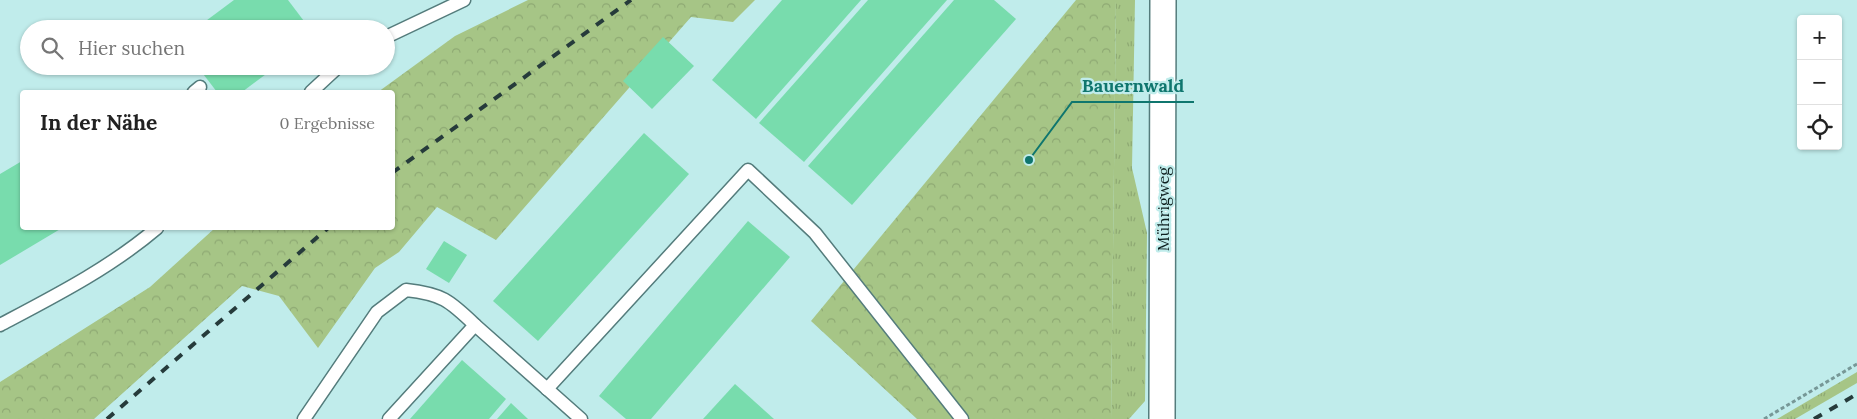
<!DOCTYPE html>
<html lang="de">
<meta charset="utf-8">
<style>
:root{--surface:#fff;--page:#f2f2f2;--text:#222;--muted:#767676;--line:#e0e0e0}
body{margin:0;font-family:Lora,serif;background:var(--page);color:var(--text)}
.controls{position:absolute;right:15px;top:15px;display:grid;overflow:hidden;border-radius:5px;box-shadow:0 1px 4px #0004}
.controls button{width:45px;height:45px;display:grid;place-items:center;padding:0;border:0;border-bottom:1px solid var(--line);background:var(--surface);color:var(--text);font:25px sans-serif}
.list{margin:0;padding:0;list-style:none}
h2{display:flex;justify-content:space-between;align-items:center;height:65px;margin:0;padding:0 20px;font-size:21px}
h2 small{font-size:16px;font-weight:400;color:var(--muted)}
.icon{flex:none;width:28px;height:28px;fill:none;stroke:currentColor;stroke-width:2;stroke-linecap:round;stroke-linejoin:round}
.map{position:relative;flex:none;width:1857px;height:419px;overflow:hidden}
.search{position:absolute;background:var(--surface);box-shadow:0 1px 4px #0004;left:20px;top:20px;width:375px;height:55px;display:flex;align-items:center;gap:12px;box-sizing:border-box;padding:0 18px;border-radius:28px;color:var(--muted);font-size:19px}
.panel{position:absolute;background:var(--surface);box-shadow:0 1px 4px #0004;left:20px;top:90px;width:375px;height:140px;border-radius:5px}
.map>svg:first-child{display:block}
.grass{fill:url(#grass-tufts)}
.forest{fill:url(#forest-crowns)}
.building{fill:#78dcad}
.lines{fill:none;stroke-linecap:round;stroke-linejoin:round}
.lane-casing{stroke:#547c7c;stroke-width:15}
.street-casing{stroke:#547c7c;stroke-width:28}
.path{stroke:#779897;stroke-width:3;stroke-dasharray:4 2.5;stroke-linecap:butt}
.lane{stroke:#fff;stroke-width:12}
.street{stroke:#fff;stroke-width:25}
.rail{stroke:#263b3b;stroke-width:4;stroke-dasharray:9 9;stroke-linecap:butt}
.labels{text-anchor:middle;stroke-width:4.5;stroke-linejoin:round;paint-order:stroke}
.street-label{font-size:16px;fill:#0e1f1f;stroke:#c0eceb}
.leader{fill:none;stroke:#0f766e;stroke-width:2}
.callout-dot{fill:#0f766e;stroke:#c0eceb;stroke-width:2}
.callout-label{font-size:18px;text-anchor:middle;font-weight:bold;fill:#0f766e;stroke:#c0eceb;stroke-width:4.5;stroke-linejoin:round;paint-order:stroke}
</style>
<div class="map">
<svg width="1857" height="419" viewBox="0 0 1857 419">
<defs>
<pattern id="grass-tufts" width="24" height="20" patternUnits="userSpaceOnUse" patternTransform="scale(1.25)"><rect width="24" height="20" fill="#a6c586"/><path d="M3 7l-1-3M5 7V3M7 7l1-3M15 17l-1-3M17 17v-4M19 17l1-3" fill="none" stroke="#8ea973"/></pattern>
<pattern id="forest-crowns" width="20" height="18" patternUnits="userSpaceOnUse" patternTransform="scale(1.25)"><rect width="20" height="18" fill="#a6c586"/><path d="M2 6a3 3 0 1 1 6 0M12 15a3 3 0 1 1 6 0" fill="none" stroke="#8ea973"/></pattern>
</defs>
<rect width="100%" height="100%" fill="#c0eceb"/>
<g class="grass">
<polygon points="1116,0 1135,0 1132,168 1147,233 1145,401 1129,419 1111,419"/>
<polygon points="1857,372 1857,383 1795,419 1777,419"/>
</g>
<g class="forest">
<polygon points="528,0 755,0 733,22 691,17 496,240 437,207 399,252 375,268 318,348 279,296 242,286 94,419 0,419 0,382 150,287 215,228 392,228 392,92 378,92 455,36"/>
<polygon points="1076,0 1116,0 1111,419 917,419 811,321"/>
</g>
<g class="building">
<polygon points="234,0 288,0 310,29 195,29"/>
<polygon points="782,0 861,0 756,119 712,80"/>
<polygon points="868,0 947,0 804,162 759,123"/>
<polygon points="954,0 994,0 1016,19 852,205 808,166"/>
<polygon points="663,37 694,66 652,109 623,81"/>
<polygon points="197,66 277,66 242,92 217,92"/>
<polygon points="644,133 689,174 538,341 493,301"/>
<polygon points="22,161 22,228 62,228 0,265 0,174"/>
<polygon points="748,221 790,257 651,419 626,419 599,396"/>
<polygon points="444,241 467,255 449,283 426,269"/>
<polygon points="462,360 506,399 489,419 410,419"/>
<polygon points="735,384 774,419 703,419"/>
<polygon points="511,403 528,419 497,419"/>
</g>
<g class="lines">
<defs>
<g id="lane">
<polyline points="386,37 464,0"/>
<polyline points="194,92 200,87"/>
<polyline points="311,92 339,66"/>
<path d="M0 325C55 296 110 268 157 228"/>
<polyline points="475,325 581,419"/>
<polyline points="547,389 748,170 815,233 962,419"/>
<path d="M304 419 377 312 406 290C442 294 449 300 475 325L389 419"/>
</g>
<polyline id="street" points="1162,419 1163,0"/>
</defs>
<use href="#lane" class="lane-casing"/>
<use href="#street" class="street-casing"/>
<polyline class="path" points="1764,419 1857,364"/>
<use href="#lane" class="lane"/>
<use href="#street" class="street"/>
<g class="rail">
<polyline points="392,173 631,0"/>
<polyline points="107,419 328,228"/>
<polyline points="1814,419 1857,394"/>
</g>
</g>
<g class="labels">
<g class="street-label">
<text transform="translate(1163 209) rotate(-90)" y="6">Mührigweg</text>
</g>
</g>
<path class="leader" d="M1029 160L1072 102H1194"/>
<circle class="callout-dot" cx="1029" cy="160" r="5"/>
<g class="callout-label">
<text x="1133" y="92">Bauernwald</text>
</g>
</svg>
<div class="controls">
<button>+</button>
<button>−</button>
<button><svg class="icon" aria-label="locate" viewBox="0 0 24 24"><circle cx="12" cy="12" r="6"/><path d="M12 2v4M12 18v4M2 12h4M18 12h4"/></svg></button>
</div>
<div class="search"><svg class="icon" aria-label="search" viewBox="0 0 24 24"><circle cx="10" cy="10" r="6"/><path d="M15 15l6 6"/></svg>Hier suchen</div>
<section class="panel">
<h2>In der Nähe<small>0 Ergebnisse</small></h2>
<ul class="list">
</ul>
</section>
</div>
